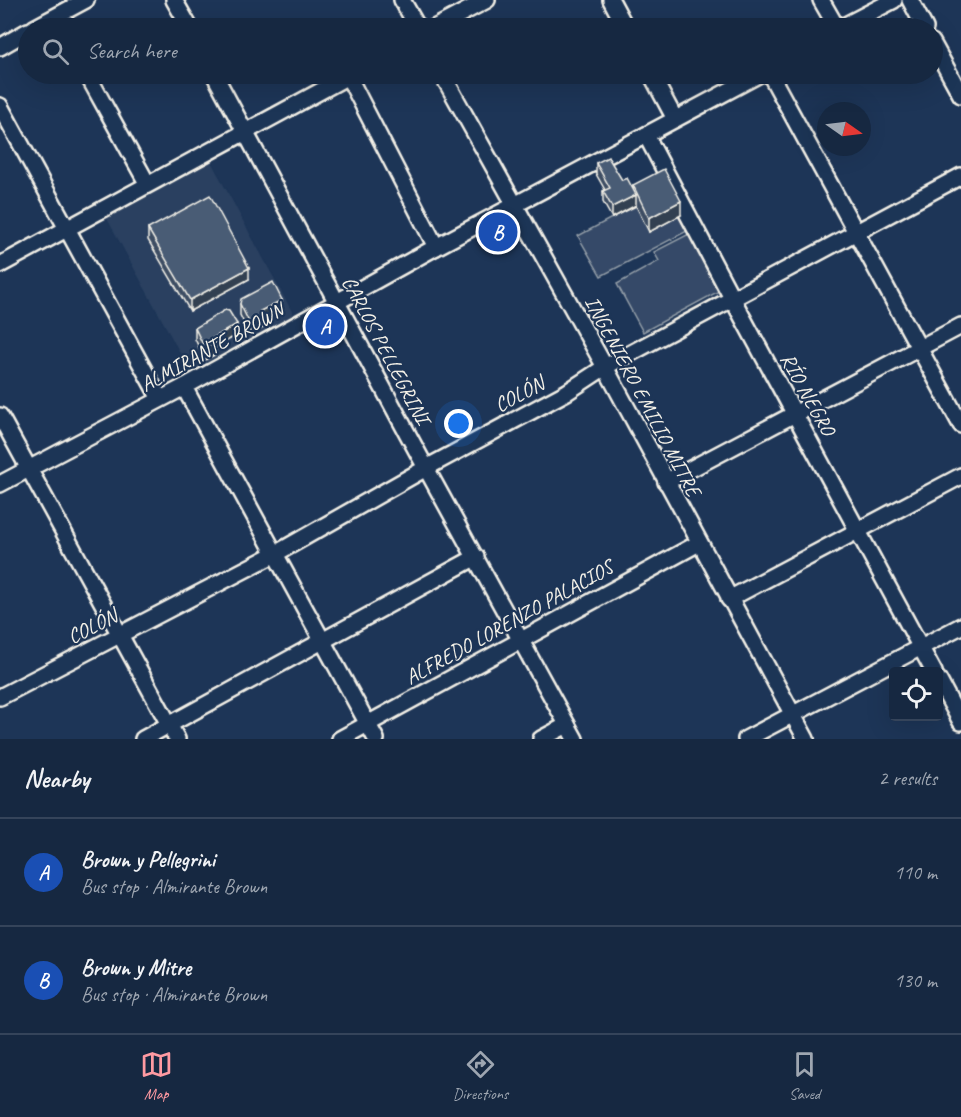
<!DOCTYPE html>
<meta charset="utf-8">
<style>
:root{--surface:#162841;--page:#23344c;--text:#f1f3f6;--muted:#9ea6b1;--line:#35445a;--accent:#ff9aa2}
body{margin:0;font-family:Caveat,sans-serif;background:var(--page);color:var(--text)}
.controls{position:absolute;right:18px;bottom:18px;display:grid;overflow:hidden;border-radius:6px;box-shadow:0 6px 24px #0002}
.controls button{width:54px;height:54px;display:grid;place-items:center;padding:0;border:0;border-bottom:2px solid var(--line);background:var(--surface);color:var(--text);font:30px sans-serif}
.compass{position:absolute;left:817px;top:102px;width:54px;height:54px;border-radius:50%;background:var(--surface);box-shadow:0 6px 24px #0002;rotate:104deg}
.you{position:absolute;left:459px;top:424px;width:21px;height:21px;margin:-15px;border:4px solid #fff;border-radius:50%;background:#1a73e8;box-shadow:0 0 0 9px #1a73e833}
.badge{display:grid;place-items:center;width:39px;height:39px;border-radius:50%;background:var(--accent);color:#fff;font-size:20px;font-weight:700}
.pin{position:absolute;translate:-50% -50%;border:3px solid #fff;box-shadow:0 2px 6px #0006}
.list{margin:0;padding:0;list-style:none}
h2{display:flex;justify-content:space-between;align-items:center;height:78px;margin:0;padding:0 24px;font-size:26px}
h2 small{font-size:20px;font-weight:400;color:var(--muted)}
.list li{display:grid;grid-template-columns:39px 1fr auto;gap:18px;align-items:center;box-sizing:border-box;height:108px;padding:0 24px;border-top:2px solid var(--line)}
.list b{display:block;font-size:22px;white-space:nowrap}
.list p{margin:0;font-size:20px;white-space:nowrap;color:var(--muted)}
.list em{font-size:20px;font-style:normal;color:var(--muted)}
.icon{flex:none;width:33px;height:33px;fill:none;stroke:currentColor;stroke-width:2;stroke-linecap:round;stroke-linejoin:round}
.map{position:relative;flex:none;width:961px;height:739px;overflow:hidden}
.search{position:absolute;background:var(--surface);box-shadow:0 6px 24px #0002;left:18px;right:18px;top:18px;height:66px;display:flex;align-items:center;gap:15px;box-sizing:border-box;padding:0 21px;border-radius:33px;color:var(--muted);font-size:22px}
.sheet{height:294px;background:var(--surface)}
nav{display:flex;justify-content:space-around;align-items:center;box-sizing:border-box;height:84px;border-top:2px solid var(--line);background:var(--surface);font-size:16px;color:var(--muted)}
nav a{display:grid;justify-items:center;gap:3px}
nav .on{color:var(--accent)}
.map>svg:first-child{display:block}
.built{fill:#2a4060}
.green{fill:#354a67;stroke:#949ea8;stroke-width:1.5}
.lines{fill:none;stroke-linecap:round;stroke-linejoin:round}
.minor-casing{stroke:#f4f1e8;stroke-width:20}
.minor{stroke:#1d3557;stroke-width:15}
.wall{fill:#3e4e64;stroke:#f4f1e8;stroke-width:1.5}
.shaded-wall{fill:#324051;stroke:#f4f1e8;stroke-width:1.5}
.building{fill:#485b74;stroke:#f4f1e8;stroke-width:1.5}
.labels{text-anchor:middle;stroke-width:4.5;stroke-linejoin:round;paint-order:stroke}
.street-label{font-size:21px;fill:#f4f1e8;stroke:#1d3557}
</style>
<div class="map">
<svg width="961" height="739" viewBox="0 0 961 739">
<rect width="100%" height="100%" fill="#1d3557"/>
<filter id="ink" filterUnits="userSpaceOnUse"><feTurbulence type="fractalNoise" baseFrequency=".0167" numOctaves="2"/><feDisplacementMap in="SourceGraphic" scale="12" xChannelSelector="R" yChannelSelector="G"/><feConvolveMatrix kernelMatrix="1 2 1 2 8 2 1 2 1" color-interpolation-filters="sRGB"/></filter>
<g filter="url(#ink)">
<polygon class="built" points="208,156 296,319 192,375 104,213"/>
<g class="green">
<polygon points="636,205 681,215 689,230 601,276 578,236"/>
<polygon points="691,233 721,290 643,332 617,284 659,261 654,252"/>
</g>
<g class="lines">
<defs>
<g id="minor">
<polyline points="174,0 190,28"/>
<polyline points="402,0 418,28"/>
<polyline points="611,0 626,28"/>
<polyline points="821,0 837,28"/>
<polyline points="910,0 925,28"/>
<polyline points="34,28 86,0"/>
<polyline points="434,28 487,0"/>
<polyline points="840,28 894,0"/>
<polyline points="932,42 961,95"/>
<polyline points="0,47 28,31"/>
<polyline points="87,74 147,183"/>
<polyline points="214,74 426,468 575,739"/>
<polyline points="442,74 605,367 806,739"/>
<polyline points="651,74 675,119"/>
<polyline points="770,74 961,425"/>
<polyline points="348,76 436,247"/>
<polyline points="0,106 160,399"/>
<polyline points="646,135 732,298 934,672"/>
<polyline points="0,265 352,74"/>
<polyline points="184,387 376,739"/>
<polyline points="0,416 177,739"/>
<polyline points="666,482 961,326"/>
<polyline points="0,484 184,387 436,247 760,74"/>
<polyline points="729,599 961,476"/>
<polyline points="938,679 961,722"/>
<polyline points="0,697 275,554 426,468 567,392 605,367 961,176"/>
<polyline points="143,739 476,557"/>
<polyline points="340,739 699,543"/>
<polyline points="541,739 567,725"/>
<polyline points="746,739 961,626"/>
</g>
</defs>
<use href="#minor" class="minor-casing"/>
<use href="#minor" class="minor"/>
</g>
<g class="wall">
<polygon points="596,163 633,188 633,185 681,215 649,232 636,206 612,218 603,202 603,191 605,190 596,174"/>
<polygon points="148,229 249,279 190,311 148,240"/>
<polygon points="240,304 282,311 263,320 263,328 250,335 240,315"/>
<polygon points="195,328 237,335 216,347 216,354 205,360 195,339"/>
</g>
<g class="shaded-wall">
<polygon points="636,195 636,205 612,218 612,207"/>
<polygon points="681,201 681,215 649,232 649,218"/>
<polygon points="249,268 249,279 190,311 190,300"/>
<polygon points="282,300 282,311 263,320 263,328 250,335 250,324 260,311"/>
<polygon points="237,324 237,335 216,347 216,354 205,360 205,349 213,338"/>
</g>
<g class="building">
<polygon points="608,157 622,180 627,178 636,195 612,207 603,191 610,188 596,163"/>
<polygon points="664,169 681,201 649,218 633,185"/>
<polygon points="210,195 249,268 190,300 148,229"/>
<polygon points="273,282 282,300 260,311 263,317 250,324 240,304 241,299"/>
<polygon points="225,310 229,311 237,324 213,338 216,343 205,349 195,328"/>
</g>
</g>
<g class="labels">
<g class="street-label">
<text transform="translate(212 347) rotate(-29)" y="7">ALMIRANTE BROWN</text>
<text transform="translate(386 350) rotate(62)" y="7">CARLOS PELLEGRINI</text>
<text transform="translate(519 394) rotate(-28)" y="7">COLÓN</text>
<text transform="translate(808 394) rotate(61)" y="7">RÍO NEGRO</text>
<text transform="translate(643 396) rotate(62)" y="7">INGENIERO EMILIO MITRE</text>
<text transform="translate(509 622) rotate(-29)" y="7">ALFREDO LORENZO PALACIOS</text>
<text transform="translate(92 626) rotate(-27)" y="7">COLÓN</text>
</g>
</g>
</svg>
<div class="controls">
<button><svg class="icon" aria-label="locate" viewBox="0 0 24 24"><circle cx="12" cy="12" r="6"/><path d="M12 2v4M12 18v4M2 12h4M18 12h4"/></svg></button>
</div>
<svg class="compass" viewBox="-18 -18 36 36"><path d="M0-13l5 13h-10z" fill="#e53935"/><path d="M0 13l5-13h-10z" fill="#9ea6b1"/></svg>
<div class="you"></div>
<div class="pin badge" style="left:325px;top:326px;background:#1a4fb4">A</div>
<div class="pin badge" style="left:498px;top:232px;background:#1a4fb4">B</div>
<div class="search"><svg class="icon" aria-label="search" viewBox="0 0 24 24"><circle cx="10" cy="10" r="6"/><path d="M15 15l6 6"/></svg>Search here</div>
</div>
<section class="sheet">
<h2>Nearby<small>2 results</small></h2>
<ul class="list">
<li><span class="badge" style="background:#1a4fb4">A</span><div><b>Brown y Pellegrini</b><p>Bus stop · Almirante Brown</p></div><em>110 m</em></li>
<li><span class="badge" style="background:#1a4fb4">B</span><div><b>Brown y Mitre</b><p>Bus stop · Almirante Brown</p></div><em>130 m</em></li>
</ul>
</section>
<nav>
<a class="on"><svg class="icon" aria-label="map" viewBox="0 0 24 24"><path d="M3 6l6-2 6 2 6-2v14l-6 2-6-2-6 2zM9 4v14M15 6v14"/></svg>Map</a>
<a><svg class="icon" aria-label="directions" viewBox="0 0 24 24"><path d="M12 3l9 9-9 9-9-9zM9 14v-3h6M13 9l2 2-2 2"/></svg>Directions</a>
<a><svg class="icon" aria-label="saved" viewBox="0 0 24 24"><path d="M7 4h10v16l-5-4-5 4z"/></svg>Saved</a>
</nav>
